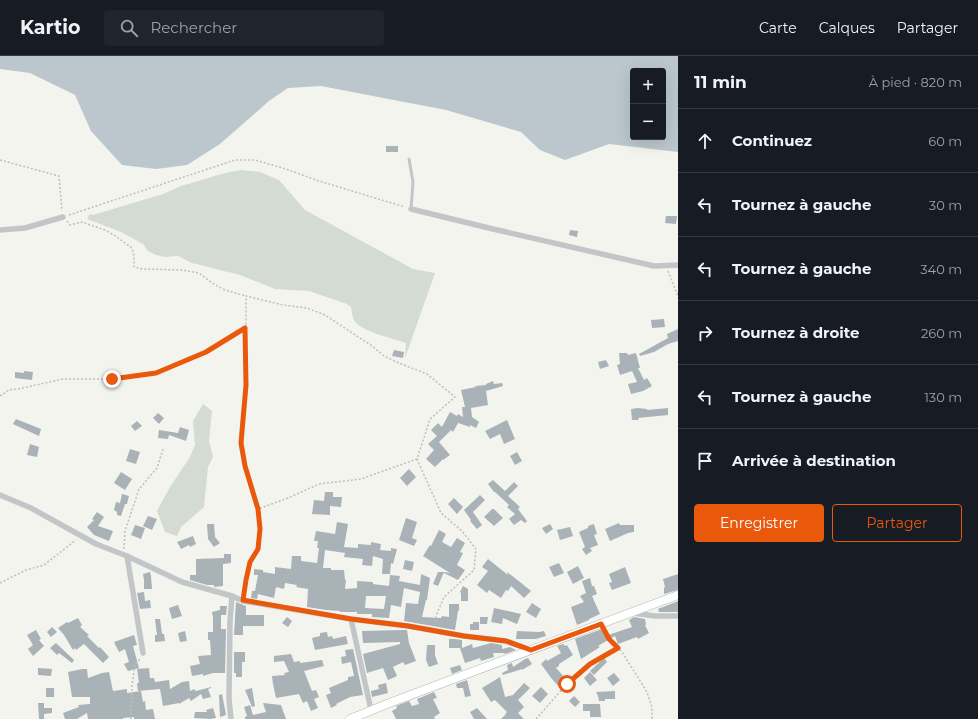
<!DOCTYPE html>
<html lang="fr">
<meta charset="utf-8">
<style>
:root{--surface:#171b24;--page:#20242c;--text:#f1f3f6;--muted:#9ea1a6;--line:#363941;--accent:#ea580c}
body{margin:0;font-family:Montserrat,sans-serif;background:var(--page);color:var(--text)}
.controls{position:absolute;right:12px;top:12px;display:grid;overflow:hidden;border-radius:4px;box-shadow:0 4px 16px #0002}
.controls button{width:36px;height:36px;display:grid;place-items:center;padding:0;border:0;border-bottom:1px solid var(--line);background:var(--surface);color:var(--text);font:20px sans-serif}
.stop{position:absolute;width:12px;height:12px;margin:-9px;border:3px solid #ea580c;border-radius:50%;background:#fff}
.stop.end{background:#ea580c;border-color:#fff;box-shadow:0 1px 4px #0008}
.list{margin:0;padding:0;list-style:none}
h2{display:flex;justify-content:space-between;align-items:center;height:52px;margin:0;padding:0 16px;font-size:17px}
h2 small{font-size:13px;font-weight:400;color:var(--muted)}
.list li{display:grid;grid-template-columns:26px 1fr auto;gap:12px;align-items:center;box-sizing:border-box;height:64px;padding:0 16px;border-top:1px solid var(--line)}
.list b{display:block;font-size:15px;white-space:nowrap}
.list em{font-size:13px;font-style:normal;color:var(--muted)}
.actions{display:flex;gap:8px;padding:12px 16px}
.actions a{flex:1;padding:9px 0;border:1px solid var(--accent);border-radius:4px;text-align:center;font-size:14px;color:var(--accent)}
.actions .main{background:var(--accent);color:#fff}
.icon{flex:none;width:22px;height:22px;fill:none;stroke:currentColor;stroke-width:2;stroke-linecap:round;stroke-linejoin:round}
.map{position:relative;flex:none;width:678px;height:663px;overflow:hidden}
header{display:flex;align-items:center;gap:24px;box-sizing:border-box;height:56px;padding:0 20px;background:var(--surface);border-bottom:1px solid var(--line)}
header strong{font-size:19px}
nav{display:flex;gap:22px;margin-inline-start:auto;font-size:14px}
.search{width:280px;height:36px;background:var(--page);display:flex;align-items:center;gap:10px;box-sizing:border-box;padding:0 14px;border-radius:4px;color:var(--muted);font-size:15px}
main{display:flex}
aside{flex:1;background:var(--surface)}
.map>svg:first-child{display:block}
.green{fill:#d4dbd0}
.water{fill:#bbc7cc;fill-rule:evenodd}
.building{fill:#a9b2b7;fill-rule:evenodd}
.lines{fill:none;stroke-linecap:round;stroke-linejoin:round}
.secondary-casing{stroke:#b2b8bc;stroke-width:9}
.path{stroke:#bcbec0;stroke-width:1.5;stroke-dasharray:2 2;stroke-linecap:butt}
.lane{stroke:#c2c6c9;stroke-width:3}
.street{stroke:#c2c6c9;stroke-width:5.5}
.secondary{stroke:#fff;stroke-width:8}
.route{stroke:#ea580c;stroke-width:5}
</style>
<header>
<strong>Kartio</strong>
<div class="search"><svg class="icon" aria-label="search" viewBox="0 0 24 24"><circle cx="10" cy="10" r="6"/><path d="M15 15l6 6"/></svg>Rechercher</div>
<nav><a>Carte</a><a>Calques</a><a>Partager</a></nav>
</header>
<main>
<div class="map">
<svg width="678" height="663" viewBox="0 0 678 663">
<rect width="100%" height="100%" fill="#f4f4ef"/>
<g class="green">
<path d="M241 114 260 116 279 124 305 154 413 213 435 217 405 302 406 287C395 283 359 275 354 264 352 260 352 255 351 251L347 248 309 235 275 233 240 219 192 207 178 200 165 201 156 199 148 195 143 188 121 176 87 163 90 158 93 159 163 138 181 130 225 117Z"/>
<polygon points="203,348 212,355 209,385 213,401 208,411 204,451 181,471 177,480 165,476 157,455 170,431 190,401 195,389 193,365"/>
</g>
<path class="water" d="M0 0H678V96L609 88 565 104 540 94 521 76 446 54 321 30 288 32 269 45 220 88 187 109 156 113 122 109 91 75 75 39 30 17 0 13ZM633 15H663V81H633Z"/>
<g class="building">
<rect x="386" y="90" width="12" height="6"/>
<polygon points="666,160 677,160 676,168 665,167"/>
<polygon points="570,174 578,175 577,181 569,179"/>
<polygon points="664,263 665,271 652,272 651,264"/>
<polygon points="678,273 678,285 668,288 654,296 640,300 639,298 668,282 667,278"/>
<polygon points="394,294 404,296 403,302 392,300"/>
<polygon points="619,297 627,297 628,299 636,297 640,312 638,312 644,324 647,322 652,330 643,335 631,338 628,328 637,326 632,315 620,319 617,309 620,308"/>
<polygon points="606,304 609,310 600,313 598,306"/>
<polygon points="24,315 33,316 32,324 15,322 15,316 24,317"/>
<polygon points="493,325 494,328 502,327 503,330 486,335 488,349 471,352 472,361 479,366 476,372 470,369 470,371 458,367 453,376 451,374 439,386 450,399 443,404 443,403 435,411 426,403 434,394 428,388 437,380 431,374 438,367 442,371 450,356 457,360 458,358 463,361 462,351 465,351 461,334 476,331 475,330 486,329 486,328"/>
<polygon points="638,352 647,353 647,354 668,352 668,359 638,362 639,364 632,364 631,353"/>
<polygon points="158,357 164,362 159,368 153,362"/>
<polygon points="16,363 41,373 39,380 13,368"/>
<polygon points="507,364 515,383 504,388 500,378 490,383 485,375"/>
<polygon points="137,365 142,370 135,375 131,370"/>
<polygon points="180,371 189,374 186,385 169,379 168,383 158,382 159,374 178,377"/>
<polygon points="30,388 39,391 37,401 27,399"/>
<polygon points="130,393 140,396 136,408 126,405"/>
<polygon points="517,396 522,405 515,409 510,400"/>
<polygon points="409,413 416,421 407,430 400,422"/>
<polygon points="121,416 132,423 125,434 114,427"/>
<polygon points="493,424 505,435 514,426 518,430 508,440 520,451 518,453 527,465 525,467 521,464 514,469 509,463 515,458 507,451 509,449 495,436 494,436 488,428"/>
<polygon points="325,436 333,436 333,441 342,441 341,451 330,450 330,459 312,458 314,444 324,445"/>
<polygon points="122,438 129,440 127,448 125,448 121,460 117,459 117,456 114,454 116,446 120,447"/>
<polygon points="480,439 485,444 473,456 482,469 477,473 470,465 471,464 464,454"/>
<polygon points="454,442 463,451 457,458 448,448"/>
<polygon points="492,453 494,453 503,462 494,470 484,461"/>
<polygon points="97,456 104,461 98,470 113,475 109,485 94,479 87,471 94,464 92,463"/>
<polygon points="148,460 157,463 152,474 143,470"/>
<polygon points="406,462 417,466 412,482 417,484 414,490 399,484"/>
<path d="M337 466 348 468 344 491 358 492V488L371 489V486L381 488 380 494 391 495V492L397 493 393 508 391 507 390 518H382L383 503 373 500 372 510 362 509 363 503 344 501 345 497 325 494 323 512H331V514H344L345 524H346L345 533 357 532V525L373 526V528L389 530 390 519 400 520 399 525 420 529 421 518 430 522 427 544H426L422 561 441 562 442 560 449 561V548H459V555H458L455 574 404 565 406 547 418 548 420 536 404 532 401 551 391 549 389 562 372 561V558H357V556H340V555L326 554 307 551 308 533 296 531 297 529 285 527 284 533 276 531 274 542 258 538 257 543 251 542 252 535H255L258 519H254V513L263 514V516L275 518V511L291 513 292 500H301V505L317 507 319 492H317L318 485H314L316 475 335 478ZM366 540H386L384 553 365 552Z"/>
<polygon points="619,467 620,469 634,469 634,476 628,477 610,485 605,473"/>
<polygon points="207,468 214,468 215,481 220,487 214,491 208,483"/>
<polygon points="550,468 553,473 546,478 542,472"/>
<polygon points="594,468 597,478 594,479 598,489 590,492 592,495 586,499 582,493 585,491 579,476 588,472 588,470"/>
<polygon points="135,469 145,472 141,483 131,479"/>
<polygon points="570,471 573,480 560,484 557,474"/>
<polygon points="439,474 446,478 442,486 451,491 457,482 465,487 460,496 463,497 457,509 465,514 458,524 444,517 444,516 450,517 423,500 430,489 431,490"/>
<polygon points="193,480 196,488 190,491 189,489 181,493 177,486"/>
<polygon points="224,498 231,498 231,507 223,508 223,530 214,531 214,529 207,529 190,524 190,519 196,519 196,503 224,502"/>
<polygon points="488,503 508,519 507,516 520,526 531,535 524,542 511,530 508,535 506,534 501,542 489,534 487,537 477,529 488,515 482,511"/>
<polygon points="405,504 414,506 412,515 403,513"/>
<polygon points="559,507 564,517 554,521 549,511"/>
<polygon points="578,510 584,522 573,528 567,516"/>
<polygon points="625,511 631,527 612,534 609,527 612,526 609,518"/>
<polygon points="150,516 151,520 152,533 144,533 144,524 143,518"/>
<polygon points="438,516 444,516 438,530 433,528"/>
<polygon points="678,518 678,534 664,538 664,532 665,531 663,523"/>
<polygon points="590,522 592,530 594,530 597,538 592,540 600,558 589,563 589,564 577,569 571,551 584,546 580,540 586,537 582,525"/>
<polygon points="463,530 468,533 468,545 461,545 461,537 460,536"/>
<polygon points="144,536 145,545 150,544 151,552 140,553 137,537"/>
<polygon points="678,545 678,556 659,556 658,553"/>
<polygon points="236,546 246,550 246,559 264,559 264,570 243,570 243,579 234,579"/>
<polygon points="532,547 541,553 536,562 526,556"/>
<polygon points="178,549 182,560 172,563 169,552"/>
<polygon points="220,550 227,550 226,559 221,559 221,573 226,573 225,617 213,617 203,620 203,618 192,620 190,610 200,608 198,600 211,599 210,584 208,584 208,576 213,576 213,562 212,556 220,554"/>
<polygon points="494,552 521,558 517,568 503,562 502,568 491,566"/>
<polygon points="287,561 292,565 288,571 282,567"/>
<polygon points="480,561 488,561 487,568 480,568"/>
<polygon points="634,561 645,563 646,569 645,569 649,577 638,583 637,581 618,588 615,580 598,590 600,591 581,603 575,583 602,573 605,580 632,571 629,564"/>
<polygon points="78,562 82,569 80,571 89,579 87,580 99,592 100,591 109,601 103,607 84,588 76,594 75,592 73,594 64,579 58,572 67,566 68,567"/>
<polygon points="155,563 160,563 162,578 164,578 165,585 155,586 155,579 157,579"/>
<polygon points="473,566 479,566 479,574 470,574 470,568 473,568"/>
<polygon points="52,571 57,576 51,581 47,576"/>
<polygon points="36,574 41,583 39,584 44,590 33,600 28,593 33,589 27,579"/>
<polygon points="403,574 407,574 409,587 416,605 405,609 403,606 393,611 397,620 388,624 383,612 367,617 363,598 400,588 400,586 363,587 362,575"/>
<polygon points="185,575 187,585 180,586 178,577"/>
<polygon points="517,575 539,576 544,575 546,580 536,583 516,583"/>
<polygon points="327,576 328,581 332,580 333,583 346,580 348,588 315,594 312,582 320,580 320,577"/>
<polygon points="134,579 137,589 133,590 139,612 128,615 124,608 129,606 125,593 119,596 114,586"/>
<polygon points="449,583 455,583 462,584 462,592 472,588 473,592 491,587 502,589 502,593 510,591 516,594 505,598 504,597 493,597 494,601 481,605 480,602 465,607 460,592 462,592 449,592"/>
<polygon points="56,587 74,604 72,607 59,597 57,599 50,592"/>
<polygon points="563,588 565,590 567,589 573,599 559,608 559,610 556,612 566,623 558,630 552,623 541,608 546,603 547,605 561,597 557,590"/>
<polygon points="427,589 435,589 435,599 438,608 429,611 426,604"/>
<polygon points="353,593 363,639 350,641 336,648 337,649 331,652 326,639 331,637 329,632 348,624 348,621 354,620 351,606 342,608 341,601 346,600 345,594"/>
<polygon points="234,596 245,596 245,606 242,606 242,621 236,621 236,617 234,617"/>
<polygon points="291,598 294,606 300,605 300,607 322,604 324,610 304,615 312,635 316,634 319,641 314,643 318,652 311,655 307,645 303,647 299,638 276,642 273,628 272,620 285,619 284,617 289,616 284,605 274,606 274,600"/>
<polygon points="528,602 532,608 522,614 522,613 503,619 502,617 508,614 507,609 512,607 513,611 525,603"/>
<polygon points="604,602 607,606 594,619 590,615"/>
<polygon points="460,609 462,614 452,618 450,612"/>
<polygon points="38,612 52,613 51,620 38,619"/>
<polygon points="149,612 150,622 154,622 155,626 169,624 170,633 182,626 189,625 190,635 194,633 196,635 211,631 211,632 208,633 211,641 203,643 201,638 191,645 189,642 179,648 179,647 163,650 160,633 138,635 137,627 139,627 137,613"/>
<polygon points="82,613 87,613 88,622 102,617 109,616 113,635 127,633 127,637 141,635 143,646 145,645 146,654 153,653 155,663 134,663 134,661 123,662 123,663 88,663 87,657 77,663 65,663 63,657 79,651 78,649 90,648 90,641 72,641 68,616"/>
<polygon points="590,616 597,624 590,630 584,622"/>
<polygon points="614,617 620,624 613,630 607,622"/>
<polygon points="500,621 505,641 513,639 524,627 530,632 518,644 524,651 518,657 524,663 501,663 506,658 505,658 507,656 495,644 491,646 482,632"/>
<polygon points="467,624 471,640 465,641 463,632 457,632 456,628"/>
<polygon points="386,627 388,637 372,641 371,635 379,633 378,629"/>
<polygon points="541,631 548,638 540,647 532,640"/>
<rect x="46" y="632" width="8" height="9"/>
<polygon points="252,632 255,650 252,651 245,634"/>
<polygon points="615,635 615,643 605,643 605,645 599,645 598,640 596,636"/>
<polygon points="434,636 437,642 433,643 440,657 434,661 435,663 396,663 392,655 397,652 396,650 409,645 412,650 419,648 417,643"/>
<polygon points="222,638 226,659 220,661 219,639"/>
<polygon points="574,640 580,646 575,651 569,645"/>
<polygon points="38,647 44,647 44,652 52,652 52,657 44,658 44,663 39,663"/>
<polygon points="263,647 281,649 286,663 245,663 245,661 247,660 244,651 250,649 253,659 266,656"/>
<polygon points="583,648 600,648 601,661 590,661 590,655 583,655"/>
<polygon points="213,652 216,662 210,663 194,662 195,656 207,656 206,654"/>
<polygon points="477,652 487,663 474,663 470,656"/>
</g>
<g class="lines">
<defs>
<polyline id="secondary" points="350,663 392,646 678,539"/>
</defs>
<use href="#secondary" class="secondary-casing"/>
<g class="path">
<polyline points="0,104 59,120 62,155"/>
<polyline points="69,159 235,104 255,104 286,113 319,125 405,151"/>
<polyline points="67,165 70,169 82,166 105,174 114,179 132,192 134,200 134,211 142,213 182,214 199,217 212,227 225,234 246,240"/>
<polyline points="668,215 678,240"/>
<polyline points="0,340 9,334 23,332 63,323 112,323 156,317 206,296 245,272"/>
<polyline points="417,403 441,457 462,475 476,493 474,514 444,541 436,560 435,569"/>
<polyline points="124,493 125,475 139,433 157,412 163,393"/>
<polyline points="0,527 26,514 44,509 76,484"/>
<polyline points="244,539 246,524 250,506 258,493 260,473 258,453 245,410 241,387 246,329 246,240 283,249 307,252 325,259 372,290 384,300 399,307 427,318 455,341 430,363 417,403 361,423 319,428 288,442 258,453"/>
<polyline points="605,575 609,583 622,596 647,636 652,652 652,663"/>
<polyline points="131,663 132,630 135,608 141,602"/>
<polyline points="536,663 567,628 590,608 619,592"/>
</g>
<polyline class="lane" points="409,103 413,126 411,153"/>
<g class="street">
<polyline points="411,153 493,173 654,210 678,209"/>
<polyline points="0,174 25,172 63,161"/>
<polyline points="0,439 31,452 96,488 127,500 182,526 232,540 243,545 351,563"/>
<polyline points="127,500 143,597"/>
<polyline points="633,557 655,560 678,560"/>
<polyline points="371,654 351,563 408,570 464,580 506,585 531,594"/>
<polyline points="231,663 229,643 230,565 232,540"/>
</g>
<use href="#secondary" class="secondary"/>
</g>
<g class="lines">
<polyline class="route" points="112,323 156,317 206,296 245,272 246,329 241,387 245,410 258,453 260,473 258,493 250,506 246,524 243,544 351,563 408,570 464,580 506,585 531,594 601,568 609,583 618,592 590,608 567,628"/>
</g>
</svg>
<div class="controls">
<button>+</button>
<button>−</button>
</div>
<div class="stop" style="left:567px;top:628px"></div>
<div class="stop end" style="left:112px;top:323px"></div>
</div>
<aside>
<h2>11 min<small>À pied · 820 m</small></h2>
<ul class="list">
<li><svg class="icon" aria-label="ahead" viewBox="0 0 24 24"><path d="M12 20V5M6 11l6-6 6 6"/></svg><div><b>Continuez</b></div><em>60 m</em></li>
<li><svg class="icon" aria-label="left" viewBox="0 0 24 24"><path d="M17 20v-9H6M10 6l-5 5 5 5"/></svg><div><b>Tournez à gauche</b></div><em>30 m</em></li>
<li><svg class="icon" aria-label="left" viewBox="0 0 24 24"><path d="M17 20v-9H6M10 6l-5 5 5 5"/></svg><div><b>Tournez à gauche</b></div><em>340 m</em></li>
<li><svg class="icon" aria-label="right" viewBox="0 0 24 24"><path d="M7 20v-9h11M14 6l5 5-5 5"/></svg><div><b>Tournez à droite</b></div><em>260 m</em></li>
<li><svg class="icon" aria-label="left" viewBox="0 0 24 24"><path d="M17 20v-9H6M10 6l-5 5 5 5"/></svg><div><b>Tournez à gauche</b></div><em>130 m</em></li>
<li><svg class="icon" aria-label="arrive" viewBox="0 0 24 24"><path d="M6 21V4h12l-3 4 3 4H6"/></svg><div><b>Arrivée à destination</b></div></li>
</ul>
<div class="actions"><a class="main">Enregistrer</a><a>Partager</a></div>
</aside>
</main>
